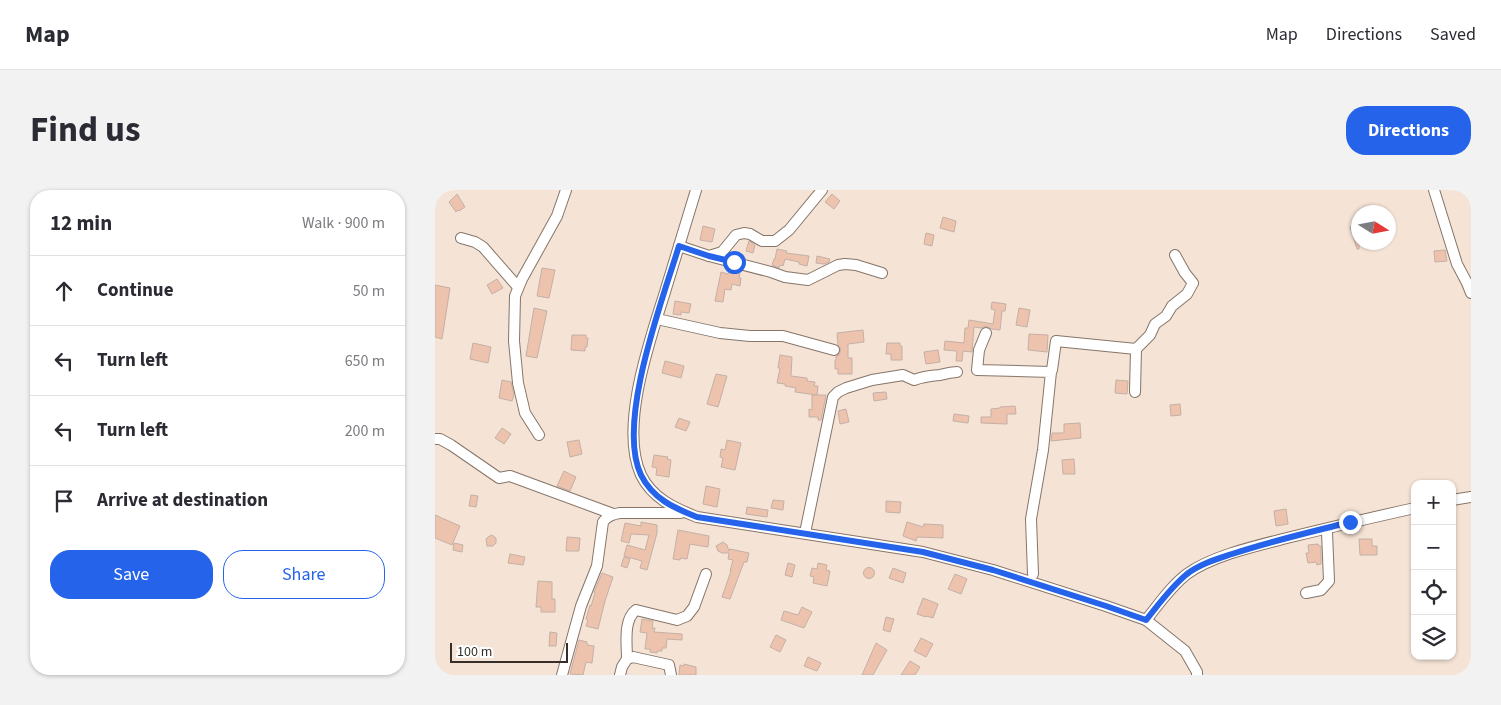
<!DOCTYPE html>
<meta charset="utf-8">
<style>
:root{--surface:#fff;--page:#f2f2f3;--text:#2b2b33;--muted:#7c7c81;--line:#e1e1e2;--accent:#2563eb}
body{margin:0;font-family:"Source Sans 3",sans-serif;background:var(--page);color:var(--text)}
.controls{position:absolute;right:15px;bottom:15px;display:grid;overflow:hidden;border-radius:10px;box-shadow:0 1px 4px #0004}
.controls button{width:45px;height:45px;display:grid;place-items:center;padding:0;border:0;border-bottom:1px solid var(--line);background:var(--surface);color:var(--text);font:25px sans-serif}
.compass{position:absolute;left:916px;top:15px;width:45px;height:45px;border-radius:50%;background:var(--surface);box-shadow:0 1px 4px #0004;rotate:101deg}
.scale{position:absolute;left:15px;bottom:12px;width:118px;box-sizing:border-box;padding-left:5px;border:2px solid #352e29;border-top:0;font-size:14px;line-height:18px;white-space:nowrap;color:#352e29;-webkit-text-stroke:4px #fff;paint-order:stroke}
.stop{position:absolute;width:15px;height:15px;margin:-11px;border:4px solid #2563eb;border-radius:50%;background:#fff}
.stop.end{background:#2563eb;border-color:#fff;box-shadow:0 1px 5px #0008}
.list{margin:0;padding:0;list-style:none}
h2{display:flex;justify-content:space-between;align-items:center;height:65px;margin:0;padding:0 20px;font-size:21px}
h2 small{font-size:16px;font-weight:400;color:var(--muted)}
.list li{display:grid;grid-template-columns:32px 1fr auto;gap:15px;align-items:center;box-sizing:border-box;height:70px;padding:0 20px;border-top:1px solid var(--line)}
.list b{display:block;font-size:19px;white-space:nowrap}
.list em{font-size:16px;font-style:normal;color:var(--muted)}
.actions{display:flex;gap:10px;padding:15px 20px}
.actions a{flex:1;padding:11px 0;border:1px solid var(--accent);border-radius:20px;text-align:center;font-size:18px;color:var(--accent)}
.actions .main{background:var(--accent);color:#fff}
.icon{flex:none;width:28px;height:28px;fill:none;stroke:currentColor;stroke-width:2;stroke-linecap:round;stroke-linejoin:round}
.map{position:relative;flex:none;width:1036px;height:485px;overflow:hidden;border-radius:20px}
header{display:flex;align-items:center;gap:30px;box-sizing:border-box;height:70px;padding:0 25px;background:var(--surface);border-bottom:1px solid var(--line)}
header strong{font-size:24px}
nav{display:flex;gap:28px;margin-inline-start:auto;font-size:18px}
.intro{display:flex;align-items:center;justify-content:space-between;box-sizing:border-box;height:120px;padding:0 30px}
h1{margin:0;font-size:35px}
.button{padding:12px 22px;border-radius:20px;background:var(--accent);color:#fff;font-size:18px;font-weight:700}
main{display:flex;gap:30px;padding:0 30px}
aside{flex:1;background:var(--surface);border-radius:20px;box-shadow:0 1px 4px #0004}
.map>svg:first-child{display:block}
.building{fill:#edc3ad;stroke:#c4b0a6}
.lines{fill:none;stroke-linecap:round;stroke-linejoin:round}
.minor-casing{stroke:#867569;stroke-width:12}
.minor{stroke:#fff;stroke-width:10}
.route{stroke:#2563eb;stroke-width:6}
</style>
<header>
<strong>Map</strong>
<nav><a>Map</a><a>Directions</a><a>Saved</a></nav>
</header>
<div class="intro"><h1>Find us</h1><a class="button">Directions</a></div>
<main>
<aside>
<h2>12 min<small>Walk · 900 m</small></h2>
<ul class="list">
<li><svg class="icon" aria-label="ahead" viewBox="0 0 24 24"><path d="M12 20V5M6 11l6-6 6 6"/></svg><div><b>Continue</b></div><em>50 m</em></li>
<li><svg class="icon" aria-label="left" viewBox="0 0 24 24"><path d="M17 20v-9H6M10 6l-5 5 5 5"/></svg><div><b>Turn left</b></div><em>650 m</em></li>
<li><svg class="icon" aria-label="left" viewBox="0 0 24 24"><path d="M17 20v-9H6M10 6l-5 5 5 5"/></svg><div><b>Turn left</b></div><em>200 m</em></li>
<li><svg class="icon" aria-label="arrive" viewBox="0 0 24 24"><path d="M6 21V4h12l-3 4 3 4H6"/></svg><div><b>Arrive at destination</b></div></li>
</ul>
<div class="actions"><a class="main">Save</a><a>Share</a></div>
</aside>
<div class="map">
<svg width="1036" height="485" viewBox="0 0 1036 485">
<rect width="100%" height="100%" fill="#f5e3d5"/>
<g class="building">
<polygon points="22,4 30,17 24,21 23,20 21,22 14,12"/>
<polygon points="397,4 405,11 399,19 390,12"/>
<polygon points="508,27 521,31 519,42 505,38"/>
<polygon points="924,35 924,59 922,59 915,37"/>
<polygon points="268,36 280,39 277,52 265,50"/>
<polygon points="491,43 499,45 497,56 489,54"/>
<polygon points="314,51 320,55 318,63 311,61"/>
<polygon points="342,59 352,61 351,63 374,66 372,76 364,74 364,72 350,69 348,76 345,75 344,78 337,75 339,69 340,69"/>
<polygon points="1010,60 1012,71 1000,72 999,61"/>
<polygon points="382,66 395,69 394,72 389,74 381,73"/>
<polygon points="107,78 120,80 114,108 102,106"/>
<polygon points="294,81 305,83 304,88 306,88 305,96 297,94 296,100 290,99 288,112 280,111 286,82 293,84"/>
<polygon points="62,89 68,98 57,104 52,95"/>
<polygon points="0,95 15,98 7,149 0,147"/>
<polygon points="240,111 256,114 254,123 246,122 246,125 238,124"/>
<polygon points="557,112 571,114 570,121 567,121 565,140 557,139 551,136 546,138 539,137 537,162 528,161 527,171 521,171 522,161 509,160 510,151 529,153 530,138 533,138 534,130 558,134 560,120 556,119"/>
<polygon points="99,118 112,121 102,168 91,166"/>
<polygon points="584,118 595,120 592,137 581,135"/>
<polygon points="428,140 429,152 413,154 413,168 417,168 417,184 403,184 403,179 400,179 400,170 401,170 401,166 404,165 406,159 403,155 402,143"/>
<polygon points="594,144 613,145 612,162 593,160"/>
<polygon points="137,145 151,145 151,148 153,148 152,157 150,157 150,161 136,160"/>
<polygon points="38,153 56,157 53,173 35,169"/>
<polygon points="452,153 465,153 465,156 467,156 467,170 456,170 456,164 451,164"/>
<polygon points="503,160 505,172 491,174 489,162"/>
<polygon points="345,165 357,167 356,186 372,188 372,191 380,192 379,196 383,196 382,205 360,202 361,198 350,196 350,194 342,193 345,178 343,178"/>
<polygon points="230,171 249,176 246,188 227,183"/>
<polygon points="281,184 292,186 283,217 272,214"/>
<polygon points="67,190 76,192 79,204 77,211 64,208"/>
<polygon points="681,190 693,191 692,204 680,203"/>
<polygon points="451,202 452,209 439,211 438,203"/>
<polygon points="377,205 391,205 386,230 383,230 383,227 374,227 374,219 377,220"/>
<polygon points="745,214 746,225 736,226 735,215"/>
<polygon points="580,216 581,224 572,224 572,234 546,233 546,227 556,227 556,219 565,218 565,217"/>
<polygon points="411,219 414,232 405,234 403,221"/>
<polygon points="519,224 534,226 533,233 518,231"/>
<polygon points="244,228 255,232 251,241 240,237"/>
<polygon points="645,233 646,248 616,251 617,243 629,243 629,234"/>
<polygon points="67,238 76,244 69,254 60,248"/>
<polygon points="144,250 147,264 135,267 132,252"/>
<polygon points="292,250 306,253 300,280 286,277 288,268 285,267 286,259 290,260"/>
<polygon points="219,265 233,267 232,269 236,270 234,287 221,285 222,278 217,277"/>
<polygon points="639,269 640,284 628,284 627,270"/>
<polygon points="129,281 141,287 135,301 122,296"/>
<polygon points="271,296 285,299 282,317 268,314"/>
<polygon points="36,305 43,306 41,317 34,316"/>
<polygon points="338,310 349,311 348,320 336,318"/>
<polygon points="451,311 466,312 465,323 451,322"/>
<polygon points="312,317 333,320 332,327 311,324"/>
<polygon points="851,319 853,334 841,336 839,321"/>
<polygon points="0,325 25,336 17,355 0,348"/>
<polygon points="206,332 222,335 222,343 212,380 205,378 207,371 189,366 192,355 210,360 214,345 196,344 194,353 186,351 190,333 206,336"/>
<polygon points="472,332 488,337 489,334 508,335 508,348 482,347 481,351 468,346"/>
<polygon points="243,340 274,346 273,357 255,354 252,369 245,368 245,370 238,369"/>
<polygon points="57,345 61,348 61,353 58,356 52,356 51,349 53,347"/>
<polygon points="132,347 145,348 144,361 131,361"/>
<polygon points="924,349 937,349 937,356 942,356 942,365 925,365"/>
<polygon points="288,352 292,355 294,361 295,359 314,363 312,372 309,372 295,409 287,407 296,381 295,381 298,370 293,369 294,363 287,363 283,361 281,356"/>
<polygon points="19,353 28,355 27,362 18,360"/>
<polygon points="883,354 884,356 886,356 886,374 882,375 881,372 873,373 871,363 874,363 873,355"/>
<polygon points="75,364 90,367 88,375 73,373"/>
<polygon points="189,367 195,369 192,378 186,376"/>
<polygon points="353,373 360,375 357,387 350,385"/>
<polygon points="383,373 392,375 391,380 395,381 392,396 378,393 379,387 375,386 377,378 382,379"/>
<circle cx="434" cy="383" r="5.5"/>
<polygon points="458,378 471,383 468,393 454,388"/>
<polygon points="167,383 178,387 170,411 163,439 151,436 153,430 151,429 155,415 156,416 160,403 159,402 160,400"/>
<polygon points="520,384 532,389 526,404 513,399"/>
<polygon points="103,391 117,392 117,409 120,409 120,422 106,422 106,417 101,417"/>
<polygon points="488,408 503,414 498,428 491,426 491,427 482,424"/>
<polygon points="367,417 377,422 369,438 346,430 349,421 363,425"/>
<polygon points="451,427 459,429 455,442 448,440"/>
<polygon points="207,429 218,431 217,438 220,438 219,442 247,444 247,450 232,449 231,458 227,458 227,461 222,461 222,463 215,462 215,459 210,459 212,443 205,442"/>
<polygon points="115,442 122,443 121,456 114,456"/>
<polygon points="341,445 351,450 345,462 335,457"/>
<polygon points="486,448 498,454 491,467 479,461"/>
<polygon points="144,450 152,452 152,455 159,456 157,473 151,472 148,485 135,484"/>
<polygon points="441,453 452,460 438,485 427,485"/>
<polygon points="373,467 386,473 382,481 369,476"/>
<polygon points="475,471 485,477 480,485 466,485"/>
<polygon points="249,474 261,477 261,485 244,485 245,475 249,476"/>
</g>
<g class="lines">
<defs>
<g id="minor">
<path d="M261 0C251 34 240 68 230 102 215 150 184 237 206 285 217 308 239 318 262 327L488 362 558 380 671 416 711 430 750 461 762 482V485"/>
<polyline points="999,0 1022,74 1032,93 1036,103"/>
<polyline points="26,48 40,52 48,57 83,97"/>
<polyline points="244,56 274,66 287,62 301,45 309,43 315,44 327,51 340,51 354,40 387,0"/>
<polyline points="274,66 336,82 350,87 373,90 403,75 410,74 421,75 447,83"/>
<polyline points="222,129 285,143 315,146 348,146 399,160"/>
<polyline points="551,143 544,160 542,180 616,182 608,260 596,329 598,384"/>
<polyline points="617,180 621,151 701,159 700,202 701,159 715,145 720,134 731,126 737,116 752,104 758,93 750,83 740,65"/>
<polyline points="104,245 90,223 83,193 79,151 80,106 87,89 122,26 131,0"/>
<polyline points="0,249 5,249 16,255 64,288 75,286 178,324"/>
<polyline points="1017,310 1036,307"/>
<path d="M370 343 398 207 403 202 411 198 437 190 468 185 479 190C490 186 494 186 505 185 511 184 516 182 522 182"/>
<polyline points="871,403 886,400 894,391 892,342"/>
<path d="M711 430C724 414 736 396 752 384 778 365 825 355 856 347 897 337 939 327 980 318"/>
<path d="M192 469C192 454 188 430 201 420L242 430 252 426 259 417 271 384"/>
<path d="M127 485 146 416 162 376 168 332C172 326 177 324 185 323H246"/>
<polyline points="185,485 187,477 192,469 198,467 234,475 236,485"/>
</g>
</defs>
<use href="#minor" class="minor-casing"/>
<use href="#minor" class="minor"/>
</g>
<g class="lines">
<path class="route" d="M299 72 274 66 244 56C227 111 181 233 206 285 218 309 239 318 262 327L488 362 558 380 671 416 711 430C724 414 736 397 752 384 765 374 782 369 797 364 836 351 876 342 915 332"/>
</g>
</svg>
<div class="controls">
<button>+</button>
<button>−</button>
<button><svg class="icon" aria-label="locate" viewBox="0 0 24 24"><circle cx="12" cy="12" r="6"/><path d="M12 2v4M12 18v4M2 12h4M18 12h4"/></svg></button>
<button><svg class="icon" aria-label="layers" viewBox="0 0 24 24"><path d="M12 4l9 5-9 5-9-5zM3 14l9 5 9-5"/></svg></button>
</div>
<svg class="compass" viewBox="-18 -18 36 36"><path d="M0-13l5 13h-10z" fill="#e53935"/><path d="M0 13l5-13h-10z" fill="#7c7c81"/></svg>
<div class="scale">100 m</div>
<div class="stop" style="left:299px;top:72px"></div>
<div class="stop end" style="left:915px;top:332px"></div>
</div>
</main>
